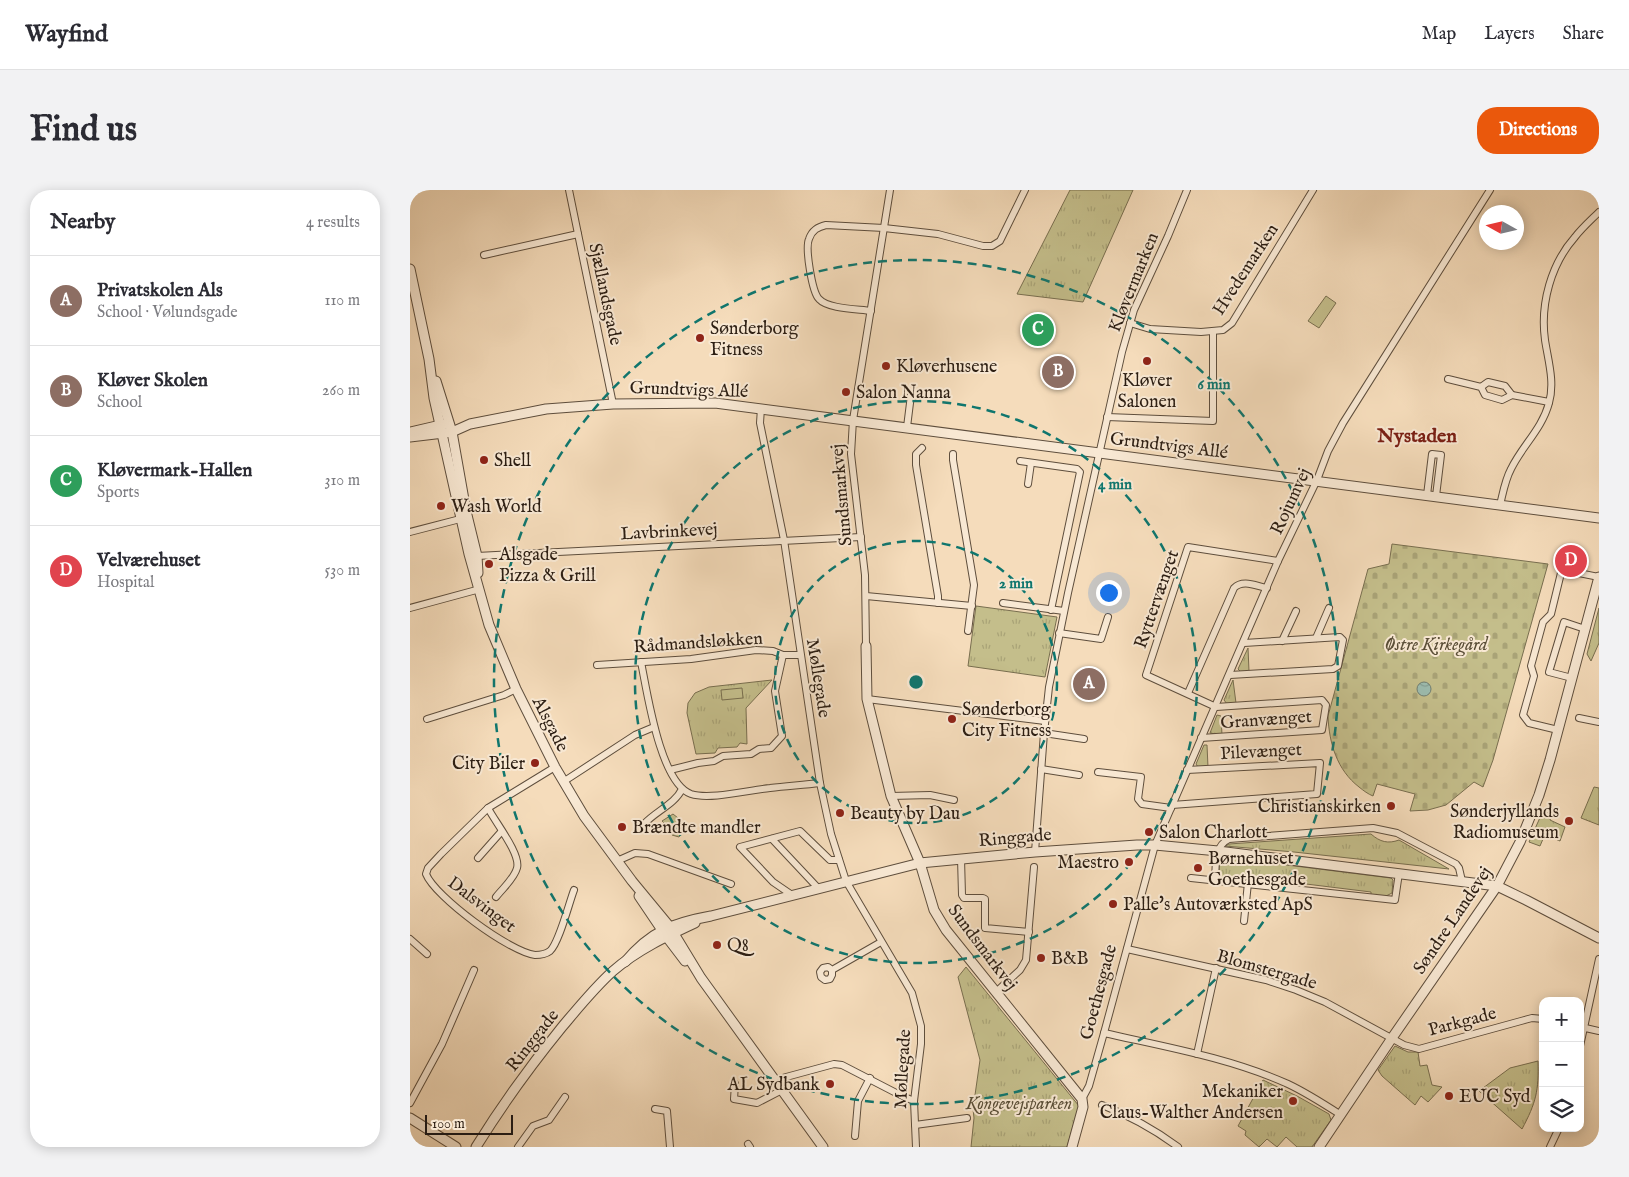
<!DOCTYPE html>
<meta charset="utf-8">
<style>
:root{--surface:#fff;--page:#f2f2f3;--text:#2b2b33;--muted:#7c7c81;--line:#e1e1e2;--accent:#ea580c}
body{margin:0;font-family:"IM FELL English",serif;background:var(--page);color:var(--text)}
.controls{position:absolute;right:15px;bottom:15px;display:grid;overflow:hidden;border-radius:10px;box-shadow:0 2px 12px #0003}
.controls button{width:45px;height:45px;display:grid;place-items:center;padding:0;border:0;border-bottom:1px solid var(--line);background:var(--surface);color:var(--text);font:25px sans-serif}
.compass{position:absolute;left:1069px;top:15px;width:45px;height:45px;border-radius:50%;background:var(--surface);box-shadow:0 2px 12px #0003;rotate:278deg}
.scale{position:absolute;left:15px;bottom:12px;width:88px;box-sizing:border-box;padding-left:5px;border:2px solid #2c1e13;border-top:0;font-size:14px;line-height:18px;white-space:nowrap;color:#2c1e13;-webkit-text-stroke:4px #f8e8d3;paint-order:stroke}
.you{position:absolute;left:698px;top:402px;width:18px;height:18px;margin:-12px;border:4px solid #fff;border-radius:50%;background:#1a73e8;box-shadow:0 0 0 8px #1a73e833}
.badge{display:grid;place-items:center;width:32px;height:32px;border-radius:50%;background:var(--accent);color:#fff;font-size:16px;font-weight:700}
.pin{position:absolute;translate:-50% -50%;border:2px solid #fff;box-shadow:0 1px 5px #0006}
.list{margin:0;padding:0;list-style:none}
h2{display:flex;justify-content:space-between;align-items:center;height:65px;margin:0;padding:0 20px;font-size:21px}
h2 small{font-size:16px;font-weight:400;color:var(--muted)}
.list li{display:grid;grid-template-columns:32px 1fr auto;gap:15px;align-items:center;box-sizing:border-box;height:90px;padding:0 20px;border-top:1px solid var(--line)}
.list b{display:block;font-size:19px;white-space:nowrap}
.list p{margin:0;font-size:16px;white-space:nowrap;color:var(--muted)}
.list em{font-size:16px;font-style:normal;color:var(--muted)}
.icon{flex:none;width:28px;height:28px;fill:none;stroke:currentColor;stroke-width:2;stroke-linecap:round;stroke-linejoin:round}
.map{position:relative;flex:none;width:1189px;height:957px;overflow:hidden;border-radius:20px}
header{display:flex;align-items:center;gap:30px;box-sizing:border-box;height:70px;padding:0 25px;background:var(--surface);border-bottom:1px solid var(--line)}
header strong{font-size:24px}
nav{display:flex;gap:28px;margin-inline-start:auto;font-size:18px}
.intro{display:flex;align-items:center;justify-content:space-between;box-sizing:border-box;height:120px;padding:0 30px}
h1{margin:0;font-size:35px}
.button{padding:12px 22px;border-radius:20px;background:var(--accent);color:#fff;font-size:18px;font-weight:700}
main{display:flex;gap:30px;padding:0 30px}
aside{flex:1;background:var(--surface);border-radius:20px;box-shadow:0 2px 12px #0003}
.map>svg:first-child{display:block}
.grass{fill:url(#grass-tufts);stroke:#786e4f}
.cemetery{fill:url(#cemetery-stones);stroke:#786e4f}
.pitch{fill:#c4be8b;stroke:#786e4f}
.water{fill:url(#water-waves);stroke:#6f7d71}
.lines{fill:none;stroke-linecap:round;stroke-linejoin:round}
.minor-casing{stroke:#5e4e3d;stroke-width:8}
.tertiary-casing{stroke:#5e4e3d;stroke-width:11}
.minor{stroke:#f8e8d3;stroke-width:6}
.tertiary{stroke:#f8e8d3;stroke-width:9}
.ring{fill:none;stroke:#0f766e;stroke-width:2.5;stroke-dasharray:9 6}
.poi-dot{fill:#8f2418;stroke:#f8e8d3;stroke-width:2}
.labels{text-anchor:middle;stroke-width:4;stroke-linejoin:round;paint-order:stroke}
.street-label{font-size:18px;fill:#2c1e13;stroke:#f8e8d3}
.poi-label{font-size:18px;fill:#2c1e13;stroke:#f8e8d3;text-anchor:start}
.park-label{font-size:18px;font-style:italic;fill:#5a4e37;stroke:#f8e8d3}
.quarter-label{font-size:20px;font-weight:bold;fill:#7a1f14;stroke:#f8e8d3}
.centre{fill:#0f766e;stroke:#f8e8d3;stroke-width:2.5}
.ring-label{font-size:15px;text-anchor:middle;font-weight:bold;fill:#0f766e;stroke:#f8e8d3;stroke-width:4;stroke-linejoin:round;paint-order:stroke}
</style>
<header>
<strong>Wayfind</strong>
<nav><a>Map</a><a>Layers</a><a>Share</a></nav>
</header>
<div class="intro"><h1>Find us</h1><a class="button">Directions</a></div>
<main>
<aside>
<h2>Nearby<small>4 results</small></h2>
<ul class="list">
<li><span class="badge" style="background:#8d6e63">A</span><div><b>Privatskolen Als</b><p>School · Vølundsgade</p></div><em>110 m</em></li>
<li><span class="badge" style="background:#8d6e63">B</span><div><b>Kløver Skolen</b><p>School</p></div><em>260 m</em></li>
<li><span class="badge" style="background:#2e9e5b">C</span><div><b>Kløvermark-Hallen</b><p>Sports</p></div><em>310 m</em></li>
<li><span class="badge" style="background:#e0444e">D</span><div><b>Velværehuset</b><p>Hospital</p></div><em>530 m</em></li>
</ul>
</aside>
<div class="map">
<svg width="1189" height="957" viewBox="0 0 1189 957">
<defs>
<pattern id="grass-tufts" width="24" height="20" patternUnits="userSpaceOnUse" patternTransform="scale(1.25)"><rect width="24" height="20" fill="#c4be8b"/><path d="M3 7l-1-3M5 7V3M7 7l1-3M15 17l-1-3M17 17v-4M19 17l1-3" fill="none" stroke="#a9a377"/></pattern>
<pattern id="cemetery-stones" width="16" height="16" patternUnits="userSpaceOnUse" patternTransform="scale(1.25)"><rect width="16" height="16" fill="#c4be8b"/><path d="M2 7V4a2 2 0 0 1 4 0v3zM10 15v-3a2 2 0 0 1 4 0v3z" fill="#a9a377"/></pattern>
<pattern id="water-waves" width="16" height="10" patternUnits="userSpaceOnUse" patternTransform="scale(1.25)"><rect width="16" height="10" fill="#9cbcaf"/><path d="M0 5q4-4 8 0t8 0" fill="none" stroke="#87a196"/></pattern>
</defs>
<rect width="100%" height="100%" fill="#f5dcbb"/>
<filter id="stains"><feTurbulence type="fractalNoise" baseFrequency=".004" numOctaves="4"/><feColorMatrix values="0 0 0 0 .2 0 0 0 0 .09 0 0 0 0 .02 0 0 0 .5 -.17"/></filter>
<radialGradient id="worn" r=".72"><stop offset=".6" stop-color="#630" stop-opacity="0"/><stop offset="1" stop-color="#630" stop-opacity=".3"/></radialGradient>
<g class="grass">
<polygon points="660,0 723,0 673,112 607,104"/>
<polygon points="566,416 647,427 635,487 558,476"/>
<polygon points="1189,418 1189,453 1181,471 1177,464"/>
<polygon points="838,458 839,481 831,482 828,479"/>
<polygon points="362,490 336,518 337,554 330,553 327,557 308,558 305,563 286,564 277,523 278,513 285,503 299,497"/>
<polygon points="823,490 826,513 817,514 814,510"/>
<polygon points="807,525 811,526 812,545 800,543"/>
<polygon points="794,555 797,555 798,577 788,577 786,574"/>
<polygon points="1184,597 1189,598 1189,635 1171,628"/>
<polygon points="1133,621 1142,624 1140,630 1155,637 1150,651 1143,648 1145,644 1136,642 1130,656 1119,652"/>
<polygon points="263,624 268,628 269,643 271,644 269,647 262,645 259,638 252,631"/>
<path d="M961 644C970 652 978 654 989 650L1039 679 884 662 815 656 819 654Z"/>
<path d="M813 667 981 688 983 690 982 703 974 707 961 706V702L831 686 830 691 811 689C808 681 808 674 813 667Z"/>
<polygon points="556,777 669,916 657,957 561,957 564,928 563,919 570,870 548,787"/>
<polygon points="985,856 998,862 1008,862 1010,876 1017,875 1022,895 1032,897 1018,912 1011,906 1005,915 972,886 968,880"/>
<path d="M1128 871C1129 900 1126 913 1112 939L1069 901 1100 878Z"/>
<polygon points="853,890 887,906 919,924 921,930 902,957 887,957 876,947 867,957 857,949 849,957 835,945 836,941 828,936"/>
</g>
<path class="cemetery" d="M982 354 1138 374 1083 570 1073 597 1064 592 1036 615 1018 620 1000 621 1005 604 967 594 963 606C958 604 954 601 949 597 927 580 919 553 918 526L958 379 979 374Z"/>
<g class="pitch">
<polygon points="916,106 926,113 909,138 898,131"/>
<polygon points="332,498 333,508 312,510 311,500"/>
</g>
<circle class="water" cx="1014" cy="499" r="7"/>
<g class="lines">
<defs>
<g id="minor">
<polyline points="159,0 203,214"/>
<polyline points="74,65 168,44"/>
<path d="M461 121C448 119 418 119 409 109 402 102 395 58 399 49 402 40 408 37 416 35L474 38 528 44 573 56H582L590 51 615 0"/>
<polyline points="720,133 740,139 791,142 813,140 822,133 903,0"/>
<polyline points="1038,189 1071,197 1075,205 1092,210 1102,205 1139,212"/>
<polyline points="1071,197 1078,192 1095,196 1102,205"/>
<polyline points="351,218 350,233 374,350 410,593 421,644 436,691 502,803 511,836 511,854 504,911 506,957"/>
<polyline points="697,227 803,231 803,142"/>
<polyline points="497,237 501,205"/>
<polyline points="512,258 506,264 506,275 528,406 528,413"/>
<polyline points="543,264 543,270 564,395 558,441"/>
<polyline points="610,271 667,279 670,282 641,420"/>
<polyline points="618,294 621,273"/>
<polyline points="1017,305 1022,264 1031,265 1026,306"/>
<path d="M1090 315C1093 303 1095 290 1101 279 1112 256 1132 239 1139 213 1145 192 1138 170 1135 150 1130 114 1141 74 1165 47 1172 38 1181 30 1189 22"/>
<polyline points="0,342 54,328"/>
<polyline points="67,366 451,347"/>
<polyline points="456,406 562,416"/>
<polyline points="593,413 654,421"/>
<polyline points="0,418 70,399"/>
<polyline points="649,443 691,449 698,427"/>
<polyline points="906,448 919,418"/>
<polyline points="872,451 886,421"/>
<polyline points="456,456 455,385 441,264 443,230 480,0"/>
<path d="M231 472C237 501 250 593 281 604 300 610 339 600 360 598 377 596 393 595 410 593"/>
<polyline points="187,475 281,469 346,460 363,461 373,465 390,465"/>
<polyline points="820,485 923,479 928,476 933,450 930,447 834,453"/>
<polyline points="1162,488 1139,482 1154,432 1175,439"/>
<path d="M778 503 824 398C833 389 846 396 857 398"/>
<polyline points="457,509 635,531"/>
<polyline points="1169,528 1189,532"/>
<polyline points="17,529 94,505 106,499"/>
<polyline points="1148,540 1119,533 1113,525 1124,486 1121,476 1133,432 1141,424 1151,383 1154,380 1189,387"/>
<polyline points="634,543 674,549"/>
<polyline points="791,548 912,540 916,515 912,510 806,517 736,485 778,357 868,371"/>
<path d="M145 577 78 618 31 664 18 678 16 684C25 707 100 762 125 765 130 765 136 764 140 761 149 753 159 713 164 700"/>
<polyline points="631,579 669,585"/>
<polyline points="260,580 288,573 304,571 313,566 341,564 349,559 361,558 372,546 365,501 373,465"/>
<polyline points="688,582 731,587 728,609 732,614 761,618"/>
<polyline points="153,592 225,545 244,537"/>
<polyline points="481,606 520,605 544,610"/>
<polyline points="762,615 907,604 910,573 777,580"/>
<path d="M78 618C85 632 111 664 107 678 104 689 93 698 86 707"/>
<path d="M234 634C246 621 265 614 272 599"/>
<polyline points="362,649 408,698"/>
<polyline points="625,662 634,543 639,497 658,403 712,162 724,120 758,46 777,0"/>
<polyline points="68,668 91,642"/>
<polyline points="551,668 552,705 554,708 573,708 575,709 575,738 619,742"/>
<polyline points="207,671 225,663 238,664 321,694"/>
<polyline points="781,688 985,710 989,683"/>
<path d="M805 690C806 675 804 656 819 649L963 638 987 643 1046 674 1049 678 1052 691"/>
<polyline points="382,705 363,692 330,657 390,641 420,670 429,670"/>
<polyline points="834,731 838,693"/>
<polyline points="0,749 17,764"/>
<polyline points="717,759 856,790 886,800 915,812 994,855 1009,859 1111,831 1122,828 1133,829"/>
<polyline points="422,780 422,785 420,789 415,790 411,787 410,782 413,778 418,777 422,780 471,752"/>
<polyline points="586,802 610,780 616,770 624,677"/>
<polyline points="1171,837 1189,841"/>
<path d="M694 843C756 857 820 868 878 894 897 903 914 914 931 925"/>
<polyline points="1170,856 1189,769"/>
<polyline points="787,864 806,778"/>
<polyline points="365,890 424,874 432,875 492,906 504,911"/>
<polyline points="325,894 324,909 347,913 372,900"/>
<polyline points="672,909 679,896 694,843 745,655 868,371 907,290 918,261 933,233 1080,0"/>
<polyline points="0,913 32,854 64,780"/>
<path d="M692 915C720 926 744 939 768 957"/>
<polyline points="245,919 257,921 260,957"/>
<polyline points="505,935 557,928"/>
<polyline points="445,946 448,911 460,888"/>
<polyline points="338,954 340,957"/>
<polyline points="108,957 123,936 139,930 155,907"/>
<polyline points="1140,957 1149,938"/>
</g>
<g id="tertiary">
<polyline points="0,79 19,169 24,208 59,364 79,435 106,499 145,577 174,626 222,691 260,737 291,788 413,957"/>
<polyline points="26,191 42,242 56,321 67,366 68,383"/>
<polyline points="1,242 35,234"/>
<polyline points="0,247 42,242 60,234 136,219 203,214 305,213 1189,328"/>
<polyline points="456,456 457,509 481,606 510,673 524,720 536,740 672,909 673,917 662,957"/>
<polyline points="229,706 256,746 275,771"/>
<path d="M215 772C241 741 263 733 301 726L510 673 625 662 727 655H745L808 661 1087 696 1116 710 1189 748"/>
<polyline points="0,928 46,957"/>
<path d="M66 957C92 915 121 875 152 837 168 818 185 797 203 781 227 760 257 746 285 733"/>
<polyline points="909,957 982,848 1087,696 1110,652 1129,605 1140,570 1189,387"/>
</g>
</defs>
<use href="#minor" class="minor-casing"/>
<use href="#tertiary" class="tertiary-casing"/>
<use href="#minor" class="minor"/>
<use href="#tertiary" class="tertiary"/>
</g>
<g class="ring">
<circle cx="506" cy="492" r="141"/>
<circle cx="506" cy="492" r="281"/>
<circle cx="506" cy="492" r="422"/>
</g>
<g class="poi-dot">
<circle cx="290" cy="148" r="5"/>
<circle cx="737" cy="171" r="5"/>
<circle cx="476" cy="176" r="5"/>
<circle cx="436" cy="202" r="5"/>
<circle cx="74" cy="270" r="5"/>
<circle cx="31" cy="316" r="5"/>
<circle cx="79" cy="374" r="5"/>
<circle cx="542" cy="529" r="5"/>
<circle cx="125" cy="573" r="5"/>
<circle cx="981" cy="616" r="5"/>
<circle cx="430" cy="623" r="5"/>
<circle cx="1159" cy="631" r="5"/>
<circle cx="212" cy="637" r="5"/>
<circle cx="739" cy="642" r="5"/>
<circle cx="719" cy="672" r="5"/>
<circle cx="788" cy="678" r="5"/>
<circle cx="703" cy="714" r="5"/>
<circle cx="307" cy="755" r="5"/>
<circle cx="631" cy="768" r="5"/>
<circle cx="420" cy="894" r="5"/>
<circle cx="1039" cy="906" r="5"/>
<circle cx="883" cy="911" r="5"/>
</g>
<g class="labels">
<g class="street-label">
<text transform="translate(835 79) rotate(-57)" y="6">Hvedemarken</text>
<text transform="translate(723 92) rotate(-68)" y="6">Kløvermarken</text>
<text transform="translate(196 104) rotate(78)" y="6">Sjællandsgade</text>
<text transform="translate(279 199) rotate(2)" y="6">Grundtvigs Allé</text>
<text transform="translate(759 255) rotate(7)" y="6">Grundtvigs Allé</text>
<text transform="translate(431 305) rotate(-95)" y="6">Sundsmarkvej</text>
<text transform="translate(880 311) rotate(-65)" y="6">Rojumvej</text>
<text transform="translate(259 341) rotate(-3)" y="6">Lavbrinkevej</text>
<text transform="translate(746 409) rotate(-71)" y="6">Ryttervænget</text>
<text transform="translate(288 452) rotate(-4)" y="6">Rådmandsløkken</text>
<text transform="translate(409 488) rotate(81)" y="6">Møllegade</text>
<text transform="translate(856 529) rotate(-4)" y="6">Granvænget</text>
<text transform="translate(141 534) rotate(63)" y="6">Alsgade</text>
<text transform="translate(851 561) rotate(-3)" y="6">Pilevænget</text>
<text transform="translate(605 647) rotate(-5)" y="6">Ringgade</text>
<text transform="translate(72 714) rotate(37)" y="6">Dalsvinget</text>
<text transform="translate(1042 730) rotate(-56)" y="6">Søndre Landevej</text>
<text transform="translate(573 757) rotate(53)" y="6">Sundsmarkvej</text>
<text transform="translate(857 779) rotate(16)" y="6">Blomstergade</text>
<text transform="translate(688 802) rotate(-75)" y="6">Goethesgade</text>
<text transform="translate(1052 831) rotate(-15)" y="6">Parkgade</text>
<text transform="translate(122 850) rotate(-52)" y="6">Ringgade</text>
<text transform="translate(492 879) rotate(-87)" y="6">Møllegade</text>
</g>
<g class="poi-label">
<text x="300" y="144">Sønderborg<tspan x="300" dy="21">Fitness</tspan></text>
<text x="486" y="182">Kløverhusene</text>
<text x="737" y="196" text-anchor="middle">Kløver<tspan x="737" dy="21">Salonen</tspan></text>
<text x="446" y="208">Salon Nanna</text>
<text x="84" y="276">Shell</text>
<text x="41" y="322">Wash World</text>
<text x="89" y="370">Alsgade<tspan x="89" dy="21">Pizza &amp; Grill</tspan></text>
<text x="552" y="525">Sønderborg<tspan x="552" dy="21">City Fitness</tspan></text>
<text x="115" y="579" text-anchor="end">City Biler</text>
<text x="971" y="622" text-anchor="end">Christianskirken</text>
<text x="1149" y="627" text-anchor="end">Sønderjyllands<tspan x="1149" dy="21">Radiomuseum</tspan></text>
<text x="440" y="629">Beauty by Dau</text>
<text x="222" y="643">Brændte mandler</text>
<text x="749" y="648">Salon Charlott</text>
<text x="798" y="674">Børnehuset<tspan x="798" dy="21">Goethesgade</tspan></text>
<text x="709" y="678" text-anchor="end">Maestro</text>
<text x="713" y="720">Palle's Autoværksted ApS</text>
<text x="317" y="761">Q8</text>
<text x="641" y="774">B&amp;B</text>
<text x="410" y="900" text-anchor="end">AL Sydbank</text>
<text x="873" y="907" text-anchor="end">Mekaniker<tspan x="873" dy="21">Claus-Walther Andersen</tspan></text>
<text x="1049" y="912">EUC Syd</text>
</g>
<g class="park-label">
<text x="1026" y="460">Østre Kirkegård</text>
<text x="609" y="919">Kongevejsparken</text>
</g>
<g class="quarter-label">
<text x="1007" y="252">Nystaden</text>
</g>
</g>
<circle cx="506" cy="492" r="8" class="centre"/>
<g class="ring-label">
<text x="804" y="199">6 min</text>
<text x="705" y="299">4 min</text>
<text x="606" y="398">2 min</text>
</g>
<rect width="100%" height="100%" filter="url(#stains)"/>
<rect width="100%" height="100%" fill="url(#worn)"/>
</svg>
<div class="controls">
<button>+</button>
<button>−</button>
<button><svg class="icon" aria-label="layers" viewBox="0 0 24 24"><path d="M12 4l9 5-9 5-9-5zM3 14l9 5 9-5"/></svg></button>
</div>
<svg class="compass" viewBox="-18 -18 36 36"><path d="M0-13l5 13h-10z" fill="#e53935"/><path d="M0 13l5-13h-10z" fill="#7c7c81"/></svg>
<div class="scale">100 m</div>
<div class="you"></div>
<div class="pin badge" style="left:679px;top:494px;background:#8d6e63">A</div>
<div class="pin badge" style="left:648px;top:182px;background:#8d6e63">B</div>
<div class="pin badge" style="left:628px;top:140px;background:#2e9e5b">C</div>
<div class="pin badge" style="left:1161px;top:371px;background:#e0444e">D</div>
</div>
</main>
